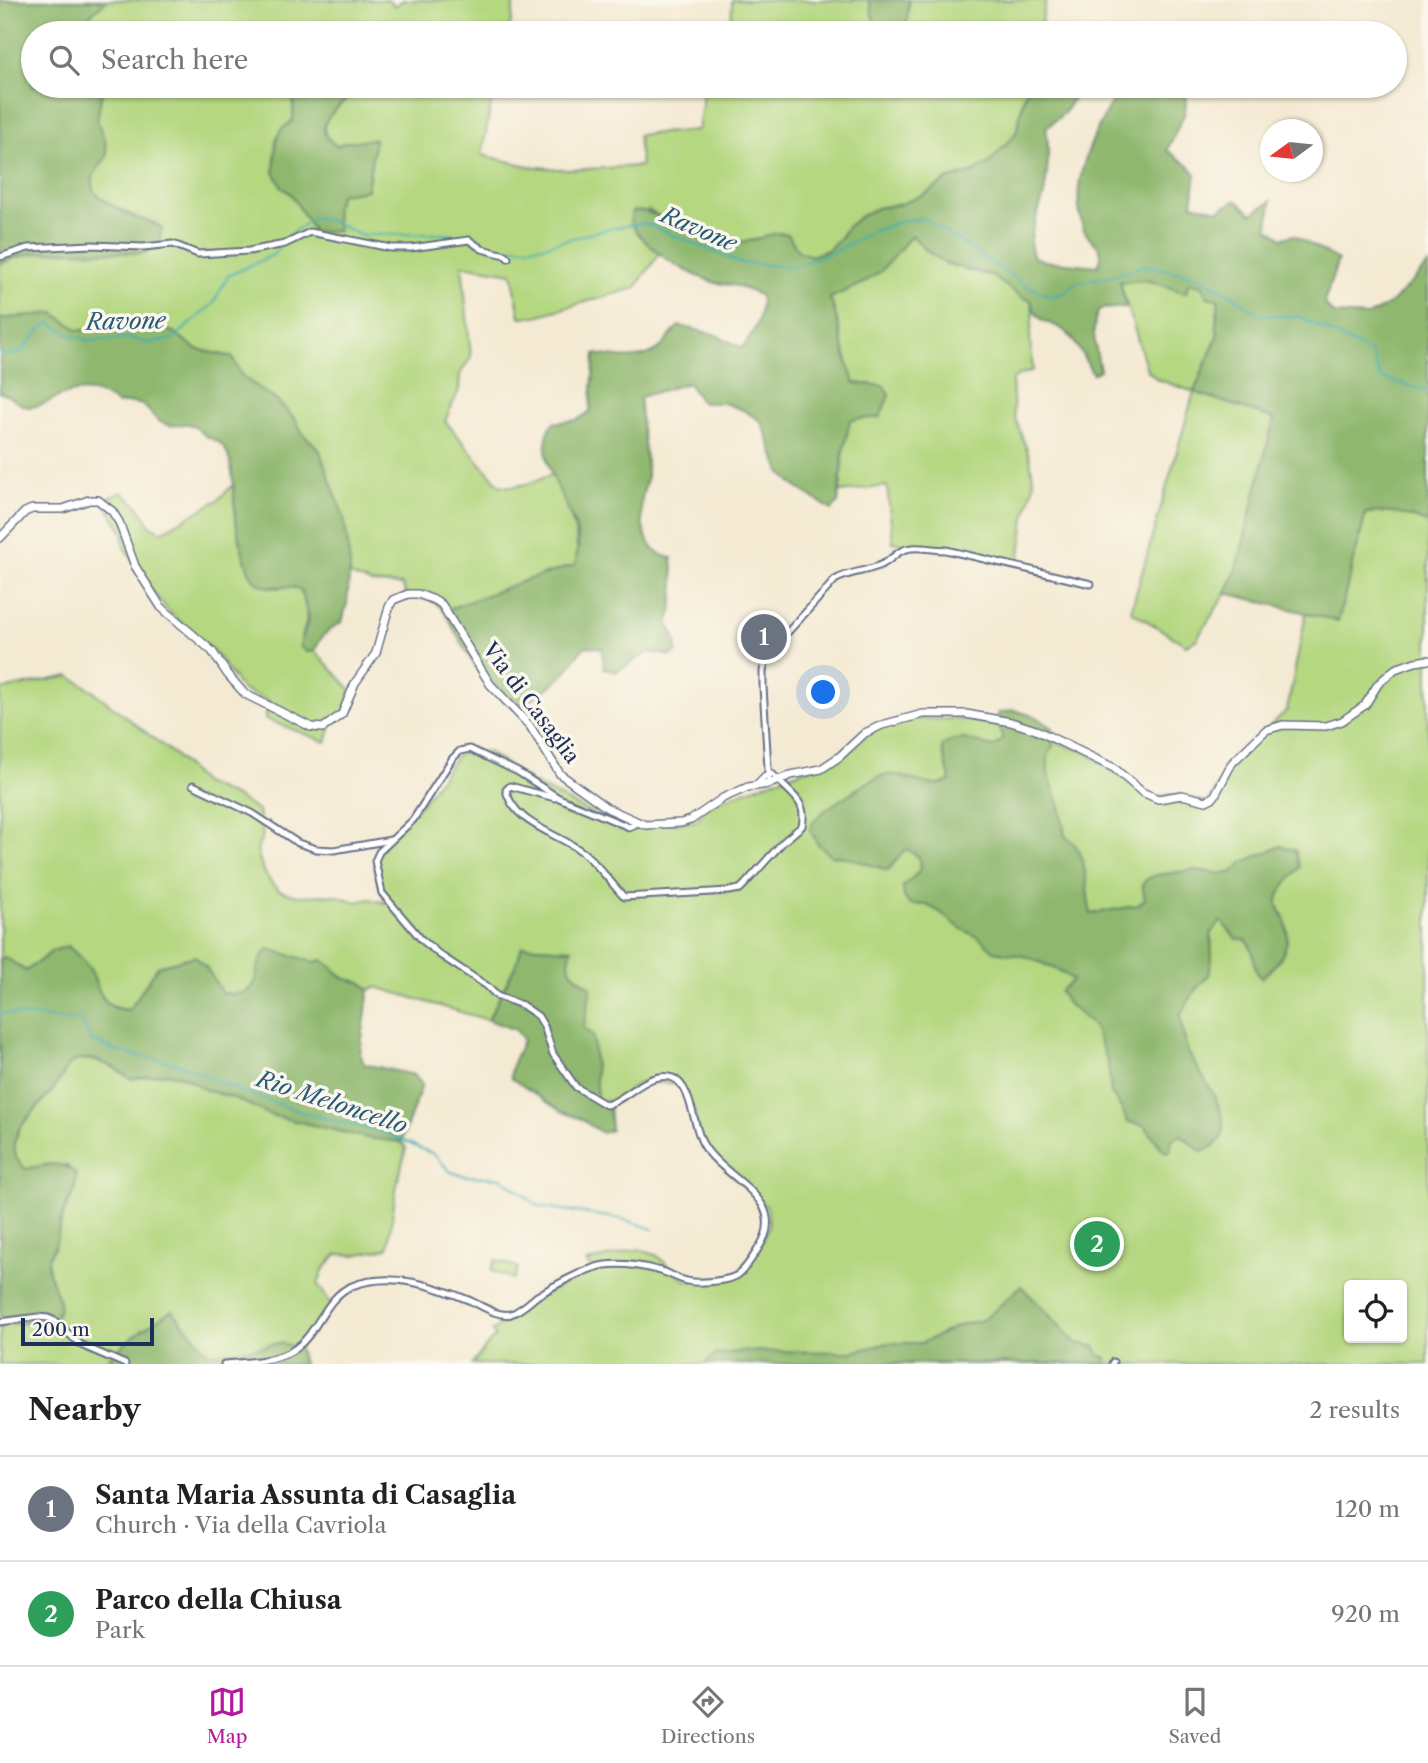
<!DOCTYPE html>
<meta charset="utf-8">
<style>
:root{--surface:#fff;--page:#f6f6f6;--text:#222;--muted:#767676;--line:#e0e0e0;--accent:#b5179e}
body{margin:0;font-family:"Libre Caslon Text",serif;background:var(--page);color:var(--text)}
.controls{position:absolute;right:21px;bottom:21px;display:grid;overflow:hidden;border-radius:7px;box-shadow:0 2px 5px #0004}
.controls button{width:63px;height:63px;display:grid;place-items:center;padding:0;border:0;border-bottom:2px solid var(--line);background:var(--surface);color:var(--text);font:35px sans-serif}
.compass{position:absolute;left:1260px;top:119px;width:63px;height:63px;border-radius:50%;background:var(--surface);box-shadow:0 2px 5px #0004;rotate:255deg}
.scale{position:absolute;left:21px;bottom:18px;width:133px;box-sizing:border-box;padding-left:7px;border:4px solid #1b2f5e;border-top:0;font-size:19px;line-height:24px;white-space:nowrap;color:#1b2f5e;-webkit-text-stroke:5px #fbf7ec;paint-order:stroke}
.you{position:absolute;left:824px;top:693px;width:24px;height:24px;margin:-18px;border:5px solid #fff;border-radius:50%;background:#1a73e8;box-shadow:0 0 0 10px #1a73e833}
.badge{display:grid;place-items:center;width:46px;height:46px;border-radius:50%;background:var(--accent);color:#fff;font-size:23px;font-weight:700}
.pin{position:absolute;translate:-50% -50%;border:4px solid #fff;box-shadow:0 2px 7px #0006}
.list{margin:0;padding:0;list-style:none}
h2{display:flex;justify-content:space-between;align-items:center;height:91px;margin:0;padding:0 28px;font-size:30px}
h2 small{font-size:23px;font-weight:400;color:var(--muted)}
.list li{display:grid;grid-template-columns:46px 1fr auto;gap:21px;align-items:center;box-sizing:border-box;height:105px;padding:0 28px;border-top:2px solid var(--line)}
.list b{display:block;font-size:26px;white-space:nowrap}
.list p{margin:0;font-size:23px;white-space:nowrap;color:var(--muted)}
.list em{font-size:23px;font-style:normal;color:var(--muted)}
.icon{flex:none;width:38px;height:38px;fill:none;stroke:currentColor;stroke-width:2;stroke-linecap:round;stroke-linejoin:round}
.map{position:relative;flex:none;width:1428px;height:1364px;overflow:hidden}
.search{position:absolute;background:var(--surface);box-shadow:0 2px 5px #0004;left:21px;right:21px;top:21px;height:77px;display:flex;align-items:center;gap:18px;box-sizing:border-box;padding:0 24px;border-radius:38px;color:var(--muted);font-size:26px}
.sheet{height:301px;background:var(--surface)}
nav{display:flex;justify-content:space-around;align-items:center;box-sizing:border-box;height:98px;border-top:2px solid var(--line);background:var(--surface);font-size:19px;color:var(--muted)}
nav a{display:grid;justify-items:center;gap:4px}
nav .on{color:var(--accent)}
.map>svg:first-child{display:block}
.green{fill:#b4d780;stroke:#68836f;stroke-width:2;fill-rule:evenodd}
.forest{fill:#8fb86e;stroke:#557466;stroke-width:2}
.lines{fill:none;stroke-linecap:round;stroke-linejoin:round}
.stream{stroke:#3aacb3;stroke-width:2}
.minor-casing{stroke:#677087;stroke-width:9}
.tertiary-casing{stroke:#677087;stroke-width:10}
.minor{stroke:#fff;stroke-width:5}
.tertiary{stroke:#fff;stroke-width:7}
.labels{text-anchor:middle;stroke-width:7;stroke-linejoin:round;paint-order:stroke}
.street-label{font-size:21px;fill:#1b2f5e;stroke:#fbf7ec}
.water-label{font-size:23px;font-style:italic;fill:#265b7c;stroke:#fbf7ec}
</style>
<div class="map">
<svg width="1428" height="1364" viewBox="0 0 1428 1364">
<rect width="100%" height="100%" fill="#fbf7ec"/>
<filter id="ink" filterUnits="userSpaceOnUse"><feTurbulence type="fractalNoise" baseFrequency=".0143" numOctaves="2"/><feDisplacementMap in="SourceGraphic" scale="14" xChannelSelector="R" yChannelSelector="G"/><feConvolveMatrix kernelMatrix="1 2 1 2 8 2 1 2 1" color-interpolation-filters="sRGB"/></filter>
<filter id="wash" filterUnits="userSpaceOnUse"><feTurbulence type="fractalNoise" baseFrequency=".00686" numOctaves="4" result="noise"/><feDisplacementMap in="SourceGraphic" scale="28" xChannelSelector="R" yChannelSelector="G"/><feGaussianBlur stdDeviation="1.57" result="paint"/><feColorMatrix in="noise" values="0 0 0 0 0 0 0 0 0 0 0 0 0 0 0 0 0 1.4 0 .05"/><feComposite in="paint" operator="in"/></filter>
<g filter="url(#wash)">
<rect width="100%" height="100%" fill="#f4ead3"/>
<g class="green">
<path d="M107 0H388L395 6 403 0H513C514 12 512 23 507 33H91L88 28 91 14Z"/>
<polygon points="732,0 869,0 873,18 881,33 705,33 731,28"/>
<polygon points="909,0 1046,0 1039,33 902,33 907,22"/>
<path d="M103 86H294L293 120 281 130 282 187 291 194 314 232 338 231 335 209 340 194 367 190 370 173 363 142H346L337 146C309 129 333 111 349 97L350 89 346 86H494L482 155 528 166 567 170 641 166 638 135 698 130 702 104V87L697 86H1030L1024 95 1016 133 990 162 974 172 947 180 925 194 901 204 877 208 861 216 847 227 840 238 828 250 812 256 758 238 750 242H740L683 229 648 210 637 233 659 253C653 266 643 274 636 288L536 316 520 317 512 273 462 265 471 357 460 374 459 390 445 421 499 485C516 490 537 481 553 474 565 504 583 533 575 565L444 611C433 598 423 597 407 596L402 585 371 583 350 575 347 538 319 449 303 434 295 419 277 401 242 376 232 357 196 349 174 333 162 329 78 330 53 313 0 319V264C44 243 97 253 144 253L156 224C132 217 112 207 93 192V176L107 155 105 141 97 120Z"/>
<path d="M912 235 927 251 967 271 991 275 1023 298 1031 300 1033 311 1030 340 1033 370 1019 375 1012 380 1014 415 1030 458 1034 484 1025 518 1019 563 977 553 893 542 887 486 840 492 843 452 850 419 880 417 883 386 855 383C842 356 841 326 830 298L863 283 892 259 905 241Z"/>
<polygon points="1146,280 1186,292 1188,283 1202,285 1219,300 1216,324 1218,334 1194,392 1274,418 1237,569 1226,593 1196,640 1186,645 1131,611 1194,392 1157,379 1147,370 1120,282"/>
<path d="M233 485 236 521 251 575 271 588 294 587 301 590C306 607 310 620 301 636L306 652 315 651 351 690 342 715 331 726 326 742 265 719 269 701 242 690 217 655 171 614 156 596 124 547 123 533 104 501 121 492 138 506 151 526 161 532 218 500Z"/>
<path d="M1379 511 1402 514 1428 523V1364H472L495 1336 492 1331C503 1325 509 1317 518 1310 542 1295 567 1282 593 1271L586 1262 639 1249 656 1255 684 1280 734 1277 755 1254 769 1226 767 1208 702 1147 693 1107 676 1083H638L615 1103 599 1100 500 996 488 1020 376 987 369 990 361 982 345 979 323 960 314 962 268 949C250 972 265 999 222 993L206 967 186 958 158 966 130 1009C105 1012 96 989 90 969L53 951 26 971 5 957 0 959V690L69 676 89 688 175 755 203 783 238 798 258 811 263 835 257 850 263 870 272 884 280 891 298 896 334 895 357 902 370 899 385 903 374 866 377 862 375 855 425 799 458 754 488 752 536 785 597 816 637 825 696 821 710 803 832 760 870 727 909 719H956L1014 726 1085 752 1152 797 1171 794 1208 802 1234 759 1287 710 1306 613 1338 621 1366 513ZM1349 1285H1402V1338H1349Z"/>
<path d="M81 1059C101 1060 115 1067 131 1079L165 1073 182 1076 206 1090 234 1098 271 1115 367 1138 401 1142 406 1148 396 1189 388 1248 355 1255 337 1254 323 1270 318 1284 331 1305 299 1347 278 1343 254 1348 209 1354 194 1337 120 1364H0V1324L27 1323 46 1327 60 1306C56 1292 48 1277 48 1262 48 1255 54 1249 56 1241 62 1219 65 1209 76 1189L68 1166 50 1164 25 1169 16 1157 14 1143 20 1127 53 1090 70 1064Z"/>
<polygon points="495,1260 518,1267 514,1279 491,1271"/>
</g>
<g class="forest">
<path d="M0 0H107L91 14 88 28 91 33H33V86H103L97 120 105 141 107 156 93 176V191C106 202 120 212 136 218 146 221 154 222 162 228L158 246 144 253 70 251 37 253 15 257 0 264Z"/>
<polygon points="869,0 909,0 907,22 902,33 880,33 873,18"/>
<path d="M294 86H346L350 89 349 97C333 111 309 129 337 146L346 142 375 139 367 190 340 194 335 209 338 231 314 232 291 194 282 187 274 172 276 140 281 130 293 120Z"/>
<path d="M1030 86H1081L1064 113 1046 128C1050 150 1048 172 1044 194 1040 212 1024 239 1034 257L1045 261 1098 266C1108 245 1091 245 1084 230 1081 224 1080 214 1079 208 1074 170 1101 117 1122 86H1172L1187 97 1184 115 1167 150 1189 166 1196 174 1192 204 1219 210 1236 200 1252 214 1271 201 1268 228 1283 238 1294 235 1338 260 1324 303 1333 314 1368 316 1394 301 1428 265V523C1407 515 1389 510 1366 513L1338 621 1226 593 1237 569 1274 419 1194 392 1218 334 1216 324 1219 300 1207 297 1202 285 1188 283 1186 293 1146 280 1120 282 1126 307 1100 309C1088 325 1097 352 1100 370L1093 374C1086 362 1079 347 1070 336 1055 318 1038 330 1031 300L1023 298 991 275 946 264 927 251 912 235 881 271 863 283 830 298C841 326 842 356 855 383L884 386 889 395 880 417 850 420 843 452 838 503 832 510 795 486 780 472 762 422 743 410 724 403H702L688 383 640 397C639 423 646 447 647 472 648 482 643 489 642 498 639 523 645 554 672 558 674 581 676 602 668 624L676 639 677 652 671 656 649 652 616 672 604 668 602 648 586 646C576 654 573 664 565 673 551 689 531 699 513 709L474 665 444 611 526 580 575 565C577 556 579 548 578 538 572 501 529 459 553 423L576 420 590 412 595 354C617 357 642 363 661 347 667 341 672 332 679 326L714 334 742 348C754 334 764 314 760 295 753 293 747 289 740 287 731 284 721 285 713 282 681 271 647 250 630 222L633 211C657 210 662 221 683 229 699 235 719 237 736 241 755 245 766 230 788 234L798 251 812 256 828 250 840 238 847 227 861 216 877 208 901 204 925 194 947 180 974 172 990 162 1016 133 1025 95Z"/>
<path d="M54 313 78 330 162 329 174 332 196 349 232 357 242 376 277 401 295 419 303 434 319 449 344 518 347 538 350 567 347 603 342 622C328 630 320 636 315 651L306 652 300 646C301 638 305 632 307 624 309 612 304 602 301 590 286 581 264 595 252 577 245 566 238 534 236 521 233 501 236 456 220 443 217 440 210 439 206 436 200 432 196 425 189 424 182 423 175 427 168 425 145 419 154 397 118 404 98 390 79 387 56 398 49 402 38 407 29 407 18 406 10 394 0 393V319Z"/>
<path d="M1014 710 1036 717 1052 728 1053 746 1048 756V774L1060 807 1065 836C1090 850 1084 889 1091 914L1138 905 1145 899 1142 885 1147 879 1156 875 1196 870 1222 874 1233 872 1243 862 1281 846 1295 850 1300 867C1292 879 1277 888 1278 905 1279 910 1284 915 1285 920 1293 945 1280 963 1261 978 1251 969 1258 954 1246 940L1236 939 1221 921 1211 933 1212 959 1209 975 1196 989 1180 1016C1183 1028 1184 1043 1189 1054 1200 1074 1230 1111 1222 1135 1220 1144 1209 1148 1202 1152L1181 1135 1172 1139 1170 1152 1167 1153 1160 1146 1144 1125 1127 1122 1123 1111 1111 1093 1108 1063 1093 1025 1066 1002 1060 991 1073 980 1060 971 1028 957 994 951 980 938 960 928 940 912 927 905 909 904 904 897 903 886C913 876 925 872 919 857L906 849 888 870 845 857 831 856 817 843 810 830C811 827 812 823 815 820 822 810 873 777 885 775 908 772 927 792 950 781 949 769 943 759 942 746 963 732 972 743 994 747L1003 739 996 720 999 713Z"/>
<path d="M68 946C75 953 86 962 91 971 100 990 102 1013 130 1009L158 966 195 956 206 967 222 993C270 1000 247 969 268 949L314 962 323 960 345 979 361 982 369 990 360 1053 364 1064 414 1075 422 1085 401 1142 367 1138 271 1115 234 1098 206 1090 182 1076 165 1073 131 1079 115 1068 96 1060 81 1059 70 1064 53 1090 20 1127 14 1143 16 1157 25 1169C45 1165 61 1159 76 1174 76 1189 71 1196 64 1210 59 1221 59 1231 56 1242 55 1248 50 1252 49 1257 40 1285 79 1301 46 1327L27 1323 0 1324V959L5 957 26 971 53 951Z"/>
<path d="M522 946 572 949C564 973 574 974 591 987L584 1028 593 1036 597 1101 609 1105 611 1130 602 1133 579 1118 562 1112 511 1078C510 1061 519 1054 523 1039L516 1030 488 1020 517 962Z"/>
<polygon points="1021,1286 1076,1343 1095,1346 1099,1355 1106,1358 1107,1363 704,1364 715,1355 743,1351 852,1352 888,1343 922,1343 960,1325 982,1320 992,1313"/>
<polygon points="172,1310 209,1354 254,1348 278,1343 299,1347 303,1364 120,1364 109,1357 136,1334"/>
</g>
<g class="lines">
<g class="stream">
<polyline points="283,243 290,234 315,217 333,222 360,235 445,234 472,238 479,244"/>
<polyline points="493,249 543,246 607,229 644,223 741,263 791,267 831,253 872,232 899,222 924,218 1027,286 1050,296 1065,293 1075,283 1115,275 1144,265 1199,277 1227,292 1261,315 1300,317 1370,352 1381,378 1428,391"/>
<polyline points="0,355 20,353 42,328 51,323 67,334 91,341 129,338 147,343 173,339 213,304 228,276 273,255 279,247"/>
<polyline points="0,1013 82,1021 91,1040 116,1051 179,1064 239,1090 307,1114 386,1133 433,1154 451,1172 466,1176 502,1178 538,1206 622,1219 653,1229"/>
</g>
</g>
</g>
<g filter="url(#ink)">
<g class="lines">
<defs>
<g id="minor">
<polyline points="0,257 28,248 91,245 143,247 173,244 198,254 249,251 285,244 310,232 391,248 411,248 469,240 482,249 505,255 508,258"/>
<path d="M769 784 763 687V671L767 655 835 580C849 571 868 572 883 564 894 558 898 549 912 548 922 547 934 550 946 550L1091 584"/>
<polyline points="193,785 252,813 298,843 316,849 334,850 391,840"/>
<polyline points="755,786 769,772"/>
<path d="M555 798 510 786 506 790C514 825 559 833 584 853 599 866 611 883 624 897L729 891 740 889 745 884 783 842 802 826C807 804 795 797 781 783 776 778 775 775 769 772"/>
<polyline points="0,1322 38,1317 48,1318 55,1321 81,1345 125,1364"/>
<path d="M224 1364C246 1362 278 1362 296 1348 318 1332 326 1296 352 1286 391 1271 435 1286 471 1301 482 1306 498 1317 511 1314 520 1311 530 1302 537 1296 553 1286 586 1268 605 1265 621 1263 642 1266 657 1270 668 1272 677 1279 687 1281 698 1284 731 1281 739 1274 747 1267 753 1257 758 1249 793 1199 722 1179 703 1144 693 1127 692 1086 673 1078 649 1069 627 1100 606 1105L576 1087 553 1054 544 1026 538 1016 522 1005 497 996 487 986 440 955 421 939 382 893 375 861 379 852 413 820 452 759 460 751 470 749 518 772 559 798 629 827 638 823"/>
<polyline points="1112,1364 1113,1362"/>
</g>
<polyline id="tertiary" points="0,538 25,512 32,509 63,509 89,500 98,500 112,511 119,522 135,566 161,607 212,651 228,675 245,694 311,727 323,728 342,714 355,683 376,653 389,607 393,600 408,594 418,594 437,601 442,605 490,684 530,726 560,774 607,808 645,825 681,823 691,820 723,798 748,787 769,784 791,775 821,769 839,757 865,733 882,725 923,714 966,714 1011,722 1036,730 1114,768 1142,792 1158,799 1182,795 1206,801 1214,797 1232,763 1266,730 1283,725 1326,726 1342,721 1365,705 1378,684 1395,669 1415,662 1428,660"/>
</defs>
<use href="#minor" class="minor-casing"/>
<use href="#tertiary" class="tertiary-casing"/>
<use href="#minor" class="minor"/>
<use href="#tertiary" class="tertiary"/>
</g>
</g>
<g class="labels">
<g class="street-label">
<text transform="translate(531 703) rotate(53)" y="7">Via di Casaglia</text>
</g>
<g class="water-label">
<text transform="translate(699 229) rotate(23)" y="8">Ravone</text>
<text transform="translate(126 321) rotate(-1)" y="8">Ravone</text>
<text transform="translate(332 1102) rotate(18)" y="8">Rio Meloncello</text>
</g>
</g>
</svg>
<div class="controls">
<button><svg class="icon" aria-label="locate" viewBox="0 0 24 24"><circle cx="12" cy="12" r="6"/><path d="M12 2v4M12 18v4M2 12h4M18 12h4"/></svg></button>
</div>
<svg class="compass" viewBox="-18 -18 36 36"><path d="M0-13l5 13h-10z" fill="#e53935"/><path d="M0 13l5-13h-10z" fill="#767676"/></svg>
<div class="scale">200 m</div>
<div class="you"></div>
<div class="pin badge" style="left:764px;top:637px;background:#6b7280">1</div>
<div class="pin badge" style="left:1097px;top:1244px;background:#2e9e5b">2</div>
<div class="search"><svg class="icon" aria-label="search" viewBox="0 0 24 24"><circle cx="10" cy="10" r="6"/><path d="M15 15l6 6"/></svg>Search here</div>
</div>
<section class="sheet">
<h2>Nearby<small>2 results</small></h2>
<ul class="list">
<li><span class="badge" style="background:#6b7280">1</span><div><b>Santa Maria Assunta di Casaglia</b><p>Church · Via della Cavriola</p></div><em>120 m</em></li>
<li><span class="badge" style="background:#2e9e5b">2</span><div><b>Parco della Chiusa</b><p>Park</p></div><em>920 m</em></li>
</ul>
</section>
<nav>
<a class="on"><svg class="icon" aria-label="map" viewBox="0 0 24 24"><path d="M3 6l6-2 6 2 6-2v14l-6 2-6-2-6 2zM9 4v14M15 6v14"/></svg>Map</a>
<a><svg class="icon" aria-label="directions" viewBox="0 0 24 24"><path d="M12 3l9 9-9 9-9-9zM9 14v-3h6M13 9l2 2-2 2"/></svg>Directions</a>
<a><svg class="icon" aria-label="saved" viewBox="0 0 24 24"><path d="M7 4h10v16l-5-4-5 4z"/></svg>Saved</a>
</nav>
